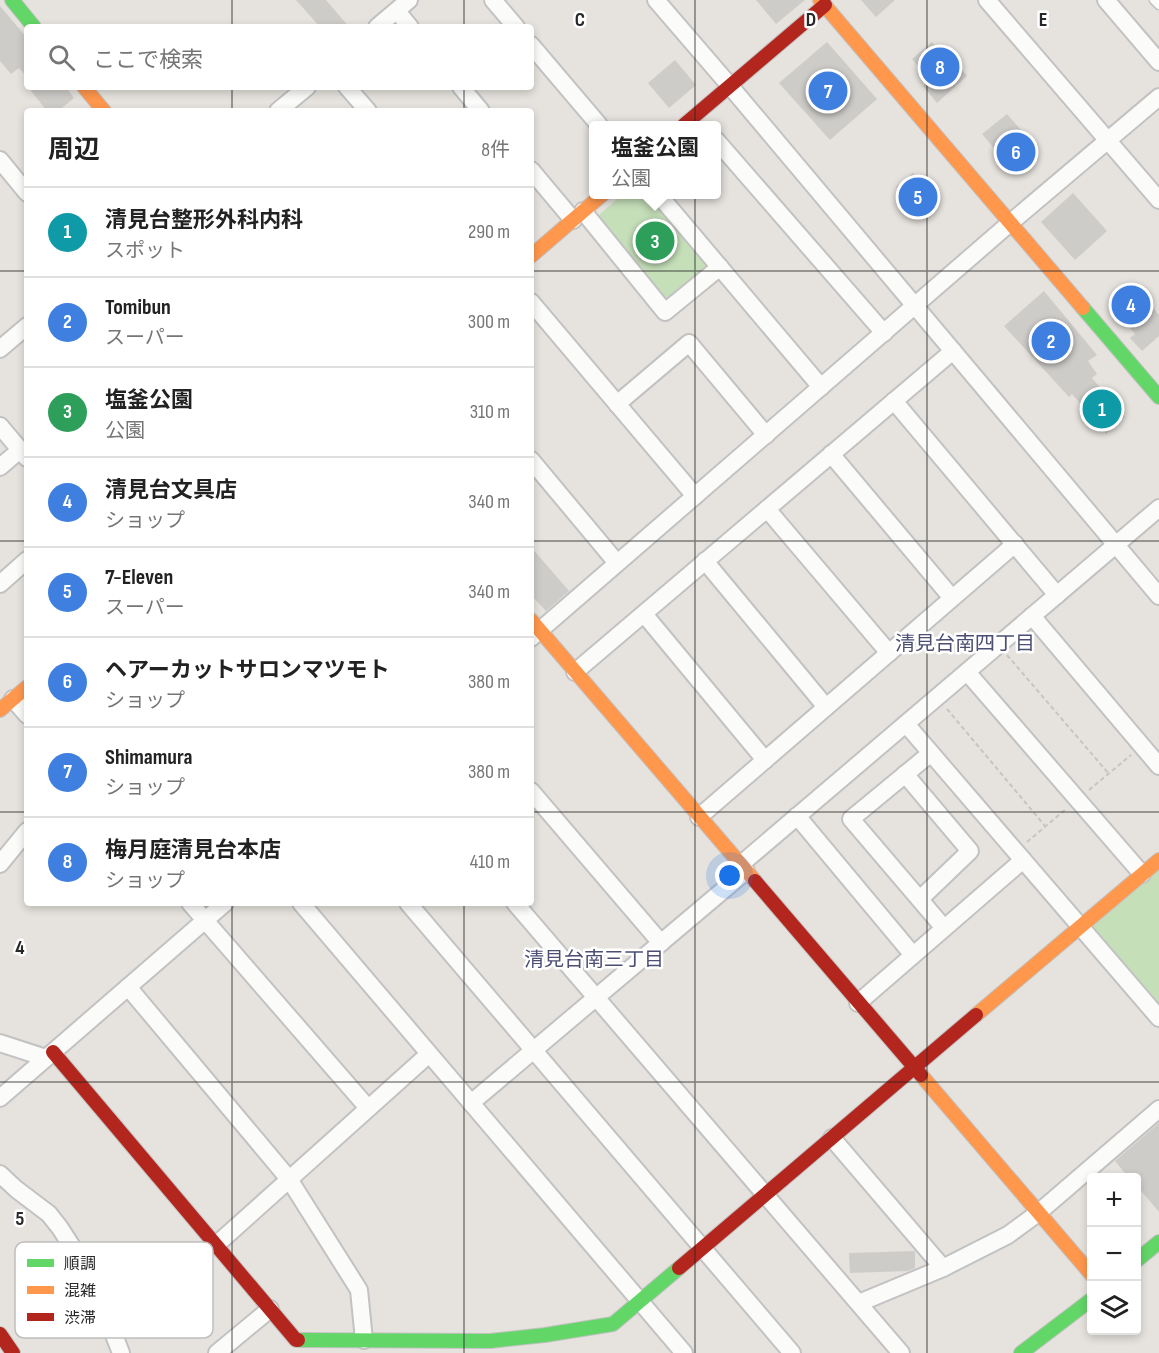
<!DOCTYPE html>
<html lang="ja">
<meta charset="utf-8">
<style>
:root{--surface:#fff;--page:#f6f6f6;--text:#222;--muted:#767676;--line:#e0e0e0;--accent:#6a6967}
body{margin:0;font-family:"Sofia Sans Condensed","Noto Sans JP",sans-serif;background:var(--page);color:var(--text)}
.controls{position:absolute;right:18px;bottom:18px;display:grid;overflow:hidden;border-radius:6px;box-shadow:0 3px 9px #0003}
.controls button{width:54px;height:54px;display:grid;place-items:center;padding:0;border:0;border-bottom:2px solid var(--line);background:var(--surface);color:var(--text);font:30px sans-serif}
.you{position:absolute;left:730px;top:876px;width:21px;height:21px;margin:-15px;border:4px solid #fff;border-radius:50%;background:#1a73e8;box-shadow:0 0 0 9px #1a73e833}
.badge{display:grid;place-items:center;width:39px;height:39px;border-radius:50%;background:var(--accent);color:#fff;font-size:20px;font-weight:700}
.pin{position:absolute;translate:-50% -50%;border:3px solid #fff;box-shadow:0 2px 6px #0006}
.popup{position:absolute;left:589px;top:121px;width:132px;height:78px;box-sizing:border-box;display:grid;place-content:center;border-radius:6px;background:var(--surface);filter:drop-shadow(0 2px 4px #0005);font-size:20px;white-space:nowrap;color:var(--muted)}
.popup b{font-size:22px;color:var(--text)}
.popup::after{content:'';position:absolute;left:50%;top:100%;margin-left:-12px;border:12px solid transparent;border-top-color:var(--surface)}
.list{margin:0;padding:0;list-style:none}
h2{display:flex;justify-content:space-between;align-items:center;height:78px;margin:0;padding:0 24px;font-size:26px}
h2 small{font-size:20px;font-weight:400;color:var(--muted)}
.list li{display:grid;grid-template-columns:39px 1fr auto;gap:18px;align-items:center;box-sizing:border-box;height:90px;padding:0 24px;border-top:2px solid var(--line)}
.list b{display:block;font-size:22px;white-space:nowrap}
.list p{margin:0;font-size:20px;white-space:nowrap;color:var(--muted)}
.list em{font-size:20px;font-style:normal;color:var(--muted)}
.icon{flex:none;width:33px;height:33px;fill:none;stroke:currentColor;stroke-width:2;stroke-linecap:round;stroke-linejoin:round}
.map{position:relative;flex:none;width:1159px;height:1353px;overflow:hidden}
.search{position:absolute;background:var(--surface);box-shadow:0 3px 9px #0003;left:24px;top:24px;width:510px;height:66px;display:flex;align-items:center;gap:15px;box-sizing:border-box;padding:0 21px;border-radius:6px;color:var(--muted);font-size:22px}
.panel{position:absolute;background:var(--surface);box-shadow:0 3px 9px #0003;left:24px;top:108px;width:510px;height:798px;border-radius:6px}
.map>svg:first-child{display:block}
.green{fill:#c5dfb9}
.building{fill:#ceccc9}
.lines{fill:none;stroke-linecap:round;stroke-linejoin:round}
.lane-casing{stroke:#c3c2c3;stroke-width:11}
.street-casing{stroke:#c3c2c3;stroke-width:20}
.fast-casing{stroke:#c3c2c3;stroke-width:16}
.slow-casing{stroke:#c3c2c3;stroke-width:16}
.jam-casing{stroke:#c3c2c3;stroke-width:16}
.path{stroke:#c6c5c5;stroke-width:2;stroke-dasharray:4.5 3;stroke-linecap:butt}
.lane{stroke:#fbfbfa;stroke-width:8}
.street{stroke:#fbfbfa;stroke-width:16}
.fast{stroke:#63d668;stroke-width:14}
.slow{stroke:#ff974d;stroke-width:14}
.jam{stroke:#b3261e;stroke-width:14}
.grid{fill:none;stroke:#272727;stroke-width:1.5;stroke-opacity:0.55}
.labels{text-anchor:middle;stroke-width:5;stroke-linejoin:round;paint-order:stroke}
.neighbourhood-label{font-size:20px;fill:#4c4f73;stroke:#fff}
.key{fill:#fff;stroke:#bebebe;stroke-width:1.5}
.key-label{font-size:16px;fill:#272727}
.grid-label{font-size:20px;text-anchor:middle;font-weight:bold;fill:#272727;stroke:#fff;stroke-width:5;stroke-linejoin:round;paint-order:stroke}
</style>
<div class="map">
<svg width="1159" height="1353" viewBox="0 0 1159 1353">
<rect width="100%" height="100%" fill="#e6e3de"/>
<g class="green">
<polygon points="622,195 654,195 709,266 670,299 666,300 599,220 600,214"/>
<polygon points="1159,867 1159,1010 1088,927"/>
</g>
<g class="building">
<polygon points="296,0 326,0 349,27 320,27"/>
<polygon points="756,0 805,0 776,24"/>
<polygon points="861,0 895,0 876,17"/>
<polygon points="0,6 27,38 27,77 19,68 11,74 0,61"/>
<polygon points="827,42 877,99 830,140 779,83"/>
<polygon points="932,42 945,57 949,54 967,76 937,103 923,86 930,80 912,59"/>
<polygon points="675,60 696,85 669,108 648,83"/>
<polygon points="28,87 66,87 74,98 58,111 47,111"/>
<polygon points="1007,114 1036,147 1007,171 996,157 999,154 982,134"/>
<polygon points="913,173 940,206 923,220 896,187"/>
<polygon points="1073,193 1107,231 1075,260 1041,222"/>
<polygon points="1137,289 1159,315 1159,336 1142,351 1130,338 1135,334 1114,308"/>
<polygon points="1044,291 1097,355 1088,361 1097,374 1092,378 1125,417 1106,434 1072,394 1069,397 1004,326"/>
<polygon points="531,547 569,591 546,611 531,595"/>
<polygon points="1159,1123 1159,1212 1137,1186 1137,1178 1129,1178 1115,1161"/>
<polygon points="915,1251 915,1268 908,1271 850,1273 849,1253"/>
</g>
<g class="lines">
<defs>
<polyline id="lane" points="1154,0 1159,5"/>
<g id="street">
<polyline points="493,0 516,27"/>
<polyline points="656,0 730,86 1159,596"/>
<polyline points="987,0 1159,200"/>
<polyline points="1106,0 1159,62"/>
<polyline points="397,11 410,27"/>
<polyline points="377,27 409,0"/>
<polyline points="531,45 599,125"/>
<polyline points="347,87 368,111"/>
<polyline points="461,87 481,111"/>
<polyline points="278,111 307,87"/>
<polyline points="716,140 884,333"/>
<polyline points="0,160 27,193"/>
<polyline points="531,170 573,220"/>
<polyline points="658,194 821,387"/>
<polyline points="583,211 665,312 720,267"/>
<polyline points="531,302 695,496"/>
<polyline points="0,349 27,326"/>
<polyline points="894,401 1057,595"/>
<polyline points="617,404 689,343 766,435"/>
<polyline points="0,426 27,458"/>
<polyline points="831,454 952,598"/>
<polyline points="531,460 617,563"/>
<polyline points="0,467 20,450"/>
<polyline points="767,509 889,653"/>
<polyline points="705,561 826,707"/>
<polyline points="0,584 27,560"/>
<polyline points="644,614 765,760"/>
<polyline points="1032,616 1159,766"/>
<polyline points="531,638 1010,223 1159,97"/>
<polyline points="575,672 953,351"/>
<polyline points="967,672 1142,874"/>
<polyline points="13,699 27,715"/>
<polyline points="906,724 1159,1018"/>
<polyline points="931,753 851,819 944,928"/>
<polyline points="905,774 970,851 920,899"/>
<polyline points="531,791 661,943"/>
<polyline points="797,816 913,955"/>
<polyline points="699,817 1015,544"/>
<polyline points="0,864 27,831"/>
<polyline points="740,865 1159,508"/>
<polyline points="190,903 368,1108"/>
<polyline points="301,903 684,1353"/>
<polyline points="408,903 792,1353"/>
<polyline points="515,903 901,1353"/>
<polyline points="128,987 289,1179 359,1290 364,1340"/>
<polyline points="858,1003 1023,860"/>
<polyline points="0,1043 46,1058"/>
<polyline points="0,1098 225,903"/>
<polyline points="471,1103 746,871"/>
<polyline points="832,1138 943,1268"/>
<polyline points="0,1174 16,1189 49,1214 60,1228 91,1276 121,1353"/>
<polyline points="216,1245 429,1054"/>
<polyline points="859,1303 943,1268 1008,1235 1038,1213 1159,1109"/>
<polyline points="217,1353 270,1309"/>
</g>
<g id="fast">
<polyline points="12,0 34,27"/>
<polyline points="1083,308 1159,397"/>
<polyline points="1136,1261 1159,1242"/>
<polyline points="298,1340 490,1341 545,1335 613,1324 679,1268"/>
<polyline points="1021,1353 1092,1299"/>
</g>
<g id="slow">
<polyline points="820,0 1083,308"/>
<polyline points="84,87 104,111"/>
<polyline points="531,256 603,194"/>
<polyline points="531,620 755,881"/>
<polyline points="0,710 27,687"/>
<polyline points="976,1015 1159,860"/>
<polyline points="921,1075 1092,1275"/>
</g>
<g id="jam">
<polyline points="684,125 825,5"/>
<polyline points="755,881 921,1075"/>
<polyline points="53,1052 296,1340 298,1340"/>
<polyline points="679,1268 976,1015"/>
<polyline points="0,1334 13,1353"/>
</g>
</defs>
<use href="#lane" class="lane-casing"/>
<use href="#street" class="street-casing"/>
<use href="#fast" class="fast-casing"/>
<use href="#slow" class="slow-casing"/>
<use href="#jam" class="jam-casing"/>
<g class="path">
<polyline points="1007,655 1109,774"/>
<polyline points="947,709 1045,826"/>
<polyline points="1089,790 1131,755"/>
<polyline points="1027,842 1066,809"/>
</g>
<use href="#lane" class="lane"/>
<use href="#street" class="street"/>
<use href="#fast" class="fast"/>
<use href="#slow" class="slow"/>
<use href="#jam" class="jam"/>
</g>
<path class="grid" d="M232 0V27M464 0V27M695 0V1353M927 0V1353M232 87V111M464 87V111M0 271H27M531 271H1159M0 541H27M531 541H1159M0 812H27M531 812H1159M232 903V1353M464 903V1353M0 1082H1159"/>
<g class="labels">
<g class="neighbourhood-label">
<text x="965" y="650">清見台南四丁目</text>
<text x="594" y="966">清見台南三丁目</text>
</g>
</g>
<rect x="15" y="1242" width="198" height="96" rx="9" class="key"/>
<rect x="27" y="1259" width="27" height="8" fill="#63d668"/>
<rect x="27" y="1286" width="27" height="8" fill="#ff974d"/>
<rect x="27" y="1313" width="27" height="8" fill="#b3261e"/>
<g class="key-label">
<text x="64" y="1269">順調</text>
<text x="64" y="1296">混雑</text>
<text x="64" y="1323">渋滞</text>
</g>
<g class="grid-label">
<text x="580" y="26">C</text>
<text x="811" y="26">D</text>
<text x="1043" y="26">E</text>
<text x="20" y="954">4</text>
<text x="20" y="1225">5</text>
</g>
</svg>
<div class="controls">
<button>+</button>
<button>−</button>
<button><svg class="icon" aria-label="layers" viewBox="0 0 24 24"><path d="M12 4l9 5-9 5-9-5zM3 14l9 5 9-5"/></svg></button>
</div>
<div class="you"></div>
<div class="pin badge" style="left:1102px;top:409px;background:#0f9aa8">1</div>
<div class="pin badge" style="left:1051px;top:341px;background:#3f7fe0">2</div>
<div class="pin badge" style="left:655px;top:241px;background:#2e9e5b">3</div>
<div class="popup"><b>塩釜公園</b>公園</div>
<div class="pin badge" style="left:1131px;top:305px;background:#3f7fe0">4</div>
<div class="pin badge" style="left:918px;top:197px;background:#3f7fe0">5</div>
<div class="pin badge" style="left:1016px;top:152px;background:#3f7fe0">6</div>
<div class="pin badge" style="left:828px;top:91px;background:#3f7fe0">7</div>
<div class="pin badge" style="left:940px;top:67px;background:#3f7fe0">8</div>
<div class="search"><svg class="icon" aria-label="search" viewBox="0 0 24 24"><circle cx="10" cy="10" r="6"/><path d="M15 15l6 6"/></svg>ここで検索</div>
<section class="panel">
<h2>周辺<small>8件</small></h2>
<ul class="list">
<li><span class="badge" style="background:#0f9aa8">1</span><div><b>清見台整形外科内科</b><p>スポット</p></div><em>290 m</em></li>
<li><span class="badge" style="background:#3f7fe0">2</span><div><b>Tomibun</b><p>スーパー</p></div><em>300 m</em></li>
<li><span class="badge" style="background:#2e9e5b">3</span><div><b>塩釜公園</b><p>公園</p></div><em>310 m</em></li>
<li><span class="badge" style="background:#3f7fe0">4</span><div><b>清見台文具店</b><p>ショップ</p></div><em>340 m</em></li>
<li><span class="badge" style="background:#3f7fe0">5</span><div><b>7-Eleven</b><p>スーパー</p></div><em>340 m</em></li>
<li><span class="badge" style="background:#3f7fe0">6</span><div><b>ヘアーカットサロンマツモト</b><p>ショップ</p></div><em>380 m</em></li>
<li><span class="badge" style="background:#3f7fe0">7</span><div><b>Shimamura</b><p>ショップ</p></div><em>380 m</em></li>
<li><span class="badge" style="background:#3f7fe0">8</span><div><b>梅月庭清見台本店</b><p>ショップ</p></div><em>410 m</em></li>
</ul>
</section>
</div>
